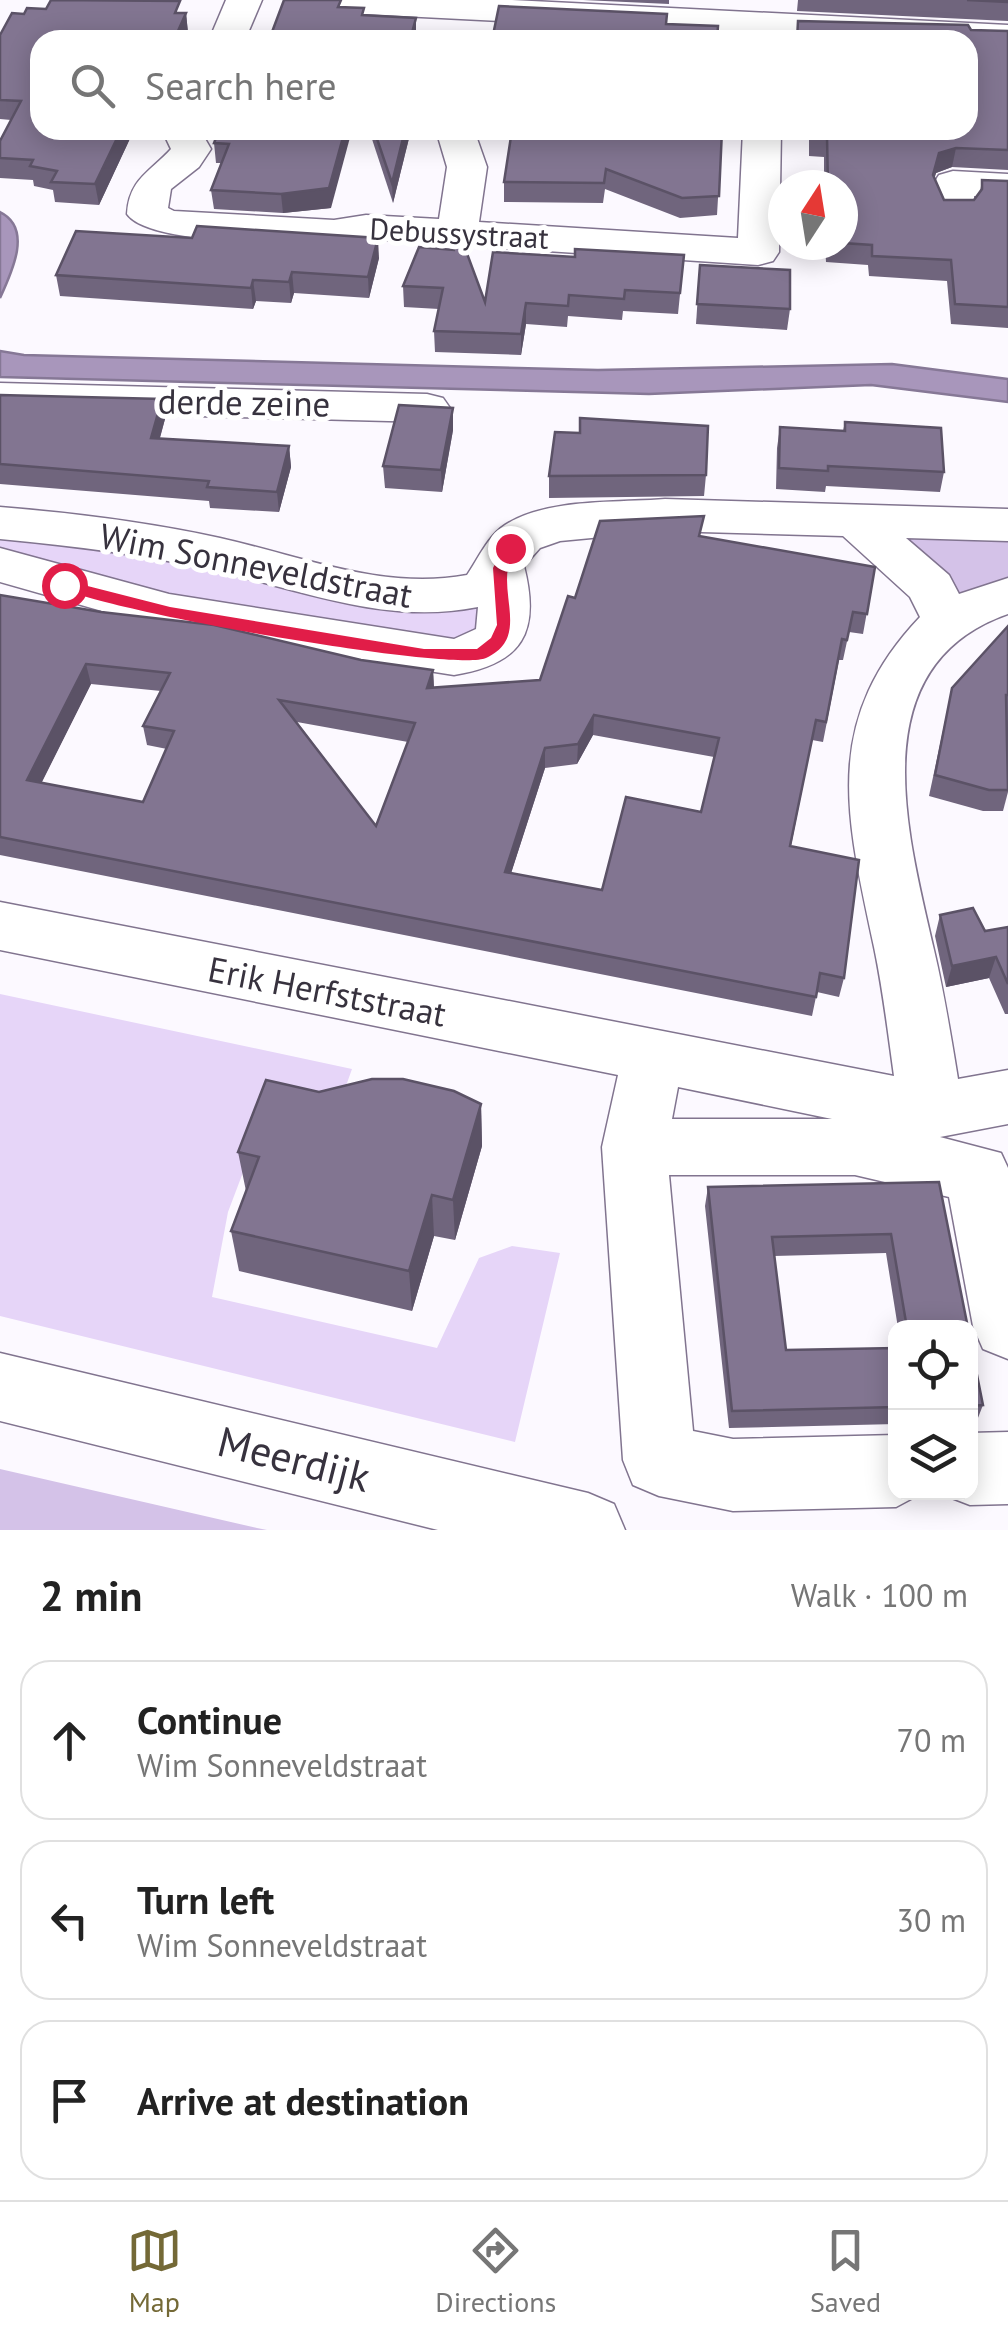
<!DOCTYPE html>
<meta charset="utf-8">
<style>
:root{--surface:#fff;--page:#f2f2f2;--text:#222;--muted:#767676;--line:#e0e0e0;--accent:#746936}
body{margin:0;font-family:"PT Sans",sans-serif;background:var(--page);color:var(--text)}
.controls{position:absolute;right:30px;bottom:30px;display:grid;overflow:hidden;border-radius:20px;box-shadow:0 5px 25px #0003}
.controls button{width:90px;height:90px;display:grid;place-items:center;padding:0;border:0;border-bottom:2px solid var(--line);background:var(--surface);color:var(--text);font:50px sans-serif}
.compass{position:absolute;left:768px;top:170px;width:90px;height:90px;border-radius:50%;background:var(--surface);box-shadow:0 5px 25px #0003;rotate:12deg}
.stop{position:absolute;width:30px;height:30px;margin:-22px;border:8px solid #e11d48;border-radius:50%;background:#fff}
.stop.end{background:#e11d48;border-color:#fff;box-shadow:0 2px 10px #0008}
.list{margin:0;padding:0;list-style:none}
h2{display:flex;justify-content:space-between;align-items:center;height:130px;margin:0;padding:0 40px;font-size:42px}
h2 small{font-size:32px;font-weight:400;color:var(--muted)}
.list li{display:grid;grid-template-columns:65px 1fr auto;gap:30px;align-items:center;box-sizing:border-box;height:160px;margin:0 20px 20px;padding:0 20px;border:2px solid var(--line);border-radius:30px}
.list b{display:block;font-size:38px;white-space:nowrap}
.list p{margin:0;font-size:32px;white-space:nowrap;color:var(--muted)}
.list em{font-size:32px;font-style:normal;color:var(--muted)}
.icon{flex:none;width:55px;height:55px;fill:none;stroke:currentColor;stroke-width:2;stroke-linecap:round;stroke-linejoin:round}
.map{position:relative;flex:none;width:1008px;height:1530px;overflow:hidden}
.search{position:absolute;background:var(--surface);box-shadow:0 5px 25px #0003;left:30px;right:30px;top:30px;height:110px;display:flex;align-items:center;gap:25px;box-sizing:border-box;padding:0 35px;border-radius:30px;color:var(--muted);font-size:38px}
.sheet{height:670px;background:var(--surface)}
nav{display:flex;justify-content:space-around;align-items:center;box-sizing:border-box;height:140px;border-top:2px solid var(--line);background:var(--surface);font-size:28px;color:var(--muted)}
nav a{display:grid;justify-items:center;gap:5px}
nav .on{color:var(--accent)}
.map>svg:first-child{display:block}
.green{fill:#e6d5f8}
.forest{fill:#d4c2e8}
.water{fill:#a896bb;stroke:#867896;stroke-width:2.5}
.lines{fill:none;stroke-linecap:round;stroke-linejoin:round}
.street-casing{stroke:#81748f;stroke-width:3}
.street{fill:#fff;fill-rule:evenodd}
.wall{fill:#70657d;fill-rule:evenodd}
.shaded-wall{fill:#5b5266}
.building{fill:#827591;stroke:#5b5266;stroke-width:2.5;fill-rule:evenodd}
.route{fill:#e11d48}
.labels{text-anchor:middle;stroke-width:10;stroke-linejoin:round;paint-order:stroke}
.far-street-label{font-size:30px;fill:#37323e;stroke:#fff}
.street-label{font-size:35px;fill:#37323e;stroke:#fff}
.near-street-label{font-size:42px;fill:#37323e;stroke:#fff}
</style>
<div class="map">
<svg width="1008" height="1530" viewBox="0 0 1008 1530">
<rect width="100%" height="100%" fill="#fcf9ff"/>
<g class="green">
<path d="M0 534C58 543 117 548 174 560 276 581 385 633 489 603L481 630 449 644 285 622 0 555Z"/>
<polygon points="0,994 352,1069 332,1125 267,1109 228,1212 212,1297 437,1348 479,1258 512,1246 560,1253 515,1442 0,1316"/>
</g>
<g class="forest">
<polygon points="894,533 1008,535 1008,583 962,601"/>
<polygon points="0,1469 257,1528 267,1530 0,1530"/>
</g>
<g class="water">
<path d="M0 212C33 228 12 272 0 298Z"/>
<polygon points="0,351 24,355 598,370 892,364 1008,379 1008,402 871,385 649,394 0,377"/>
</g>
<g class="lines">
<defs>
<g id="street">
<polygon points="226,0 262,0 245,40 209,40"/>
<polygon points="285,0 512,0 1008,25 1008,47 968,45 968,40 875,40 303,11 291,7"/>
<path d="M162 130H200L211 149 199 167 171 189 168 208 174 211 334 220 366 215 439 219 447 167 436 130H474L487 167 479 222 738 238 743 130H781L779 252 773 261 758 265 366 239C325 246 149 247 127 214 129 179 150 172 171 149Z"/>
<path d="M953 171 1008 174V198L974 196 975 207 969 216 955 219 941 216C932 203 930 187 939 175Z"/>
<polygon points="0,383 427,394 443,398 450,408 443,418 427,422 0,411"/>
<path d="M665 499 1008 509V541L906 538 949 575 959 594 1008 578V614C859 666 908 835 934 950 944 992 951 1036 958 1079L1008 1070V1124L940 1137 1001 1153 1008 1168V1359L983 1349 973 1326 949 1197 855 1175H669L693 1431 733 1439 896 1435V1492H924L896 1507 733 1511 659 1496 633 1485 623 1460 602 1147 618 1075 0 950V902L894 1076C888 1033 883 990 874 947 847 819 820 722 920 617L910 597 843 536 665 531 560 541 540 548 524 566C541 633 522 664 454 675L169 630 0 582V548L169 594 454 639 476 629 478 607C388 625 308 592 221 572 149 555 74 546 0 539V507C74 513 147 522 220 538 301 556 383 591 467 575 478 559 488 536 505 525 547 498 616 503 665 499ZM678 1087 832 1119H672Z"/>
<polygon points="0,1353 588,1493 614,1504 625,1530 438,1530 0,1421"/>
<polygon points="1008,1432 1008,1504 970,1505 944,1495 970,1492 970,1433"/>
</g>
</defs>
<use href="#street" class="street-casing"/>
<use href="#street" class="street"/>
</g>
<g class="wall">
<polygon points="583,0 669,0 669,4"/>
<polygon points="798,0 1008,0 1008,21 797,11"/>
<polygon points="182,13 186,13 188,33 185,40 40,40 40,130 134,130 99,205 55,202 53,190 34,186 33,180 0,178 0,141 11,120 0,119 0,35"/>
<polygon points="798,21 1008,31 1008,170 952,167 936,173 934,178 944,200 974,200 980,192 982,180 1008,181 1008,328 951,324 947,281 869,276 868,265 826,262 825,245 843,245 843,185 824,185 824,157 809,156 809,130 968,130 968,40 796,40"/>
<polygon points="219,130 331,208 283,213 214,209 211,190 221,163 216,163 214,143"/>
<polygon points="369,130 411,130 393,203"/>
<polygon points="722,130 717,215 680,218 605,189 603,203 504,202 504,182"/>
<polygon points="419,247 485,302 575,257 684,255 678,314 623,311 622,320 568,316 567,327 526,324 521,355 435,352 434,331 439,309 404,307 403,286"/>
<polygon points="379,258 369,298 294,293 291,303 256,301 253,309 60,296 56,275"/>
<polygon points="700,265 790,309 787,330 696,324"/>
<polygon points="0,395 165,419 160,438 289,446 291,467 279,512 210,508 209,501 0,484"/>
<polygon points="453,408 453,430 442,492 385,488 383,466"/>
<polygon points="845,422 944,472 940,492 826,486 825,492 776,489 777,448 780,427 843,431"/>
<polygon points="706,475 704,496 549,498 549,476"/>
<path d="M702 537 875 567 863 634 849 632 843 660H839L823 742 812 740 791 846 844 978 839 997 817 992 812 1016 0 855V595L361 660 433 670 434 688 540 680 575 598ZM91 684 161 691 143 726 147 745 167 749 143 802 41 783ZM297 722 408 742 376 826ZM593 735 714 757 701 812 602 890 511 873 545 768 577 764Z"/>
<polygon points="1008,626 1008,792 1003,811 983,811 929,796 952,688"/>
<polygon points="940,915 985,931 1008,927 1008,1014 1005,1014 989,978 946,987 935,936"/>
<polygon points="319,1092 481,1104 482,1146 455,1240 434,1236 412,1311 239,1271 231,1231 246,1191 238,1152"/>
<polygon points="939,1182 968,1328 898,1328 886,1253 774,1256 786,1350 896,1348 896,1424 729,1428 705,1206 708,1187"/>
<polygon points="970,1340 983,1405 976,1423 970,1423"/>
</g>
<g class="shaded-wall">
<polygon points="186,13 188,33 185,40 174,40"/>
<polygon points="416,18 416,40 410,40"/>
<polygon points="121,130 134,130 99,205 95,184"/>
<polygon points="345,130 352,130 331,208 283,213 281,194"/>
<polygon points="405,130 411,130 393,203 392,183"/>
<polygon points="956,148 952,167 936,173 930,195 939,153"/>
<polygon points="378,238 379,258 369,298 368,277"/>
<polygon points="292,272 294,293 291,303 289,282"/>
<polygon points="253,280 256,301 253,309 251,288"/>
<polygon points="526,303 526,324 521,355 521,334"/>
<polygon points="162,399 165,419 154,458 151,438"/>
<polygon points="453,408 453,430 442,492 441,470"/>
<polygon points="289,446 291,467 279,512 277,492"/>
<polygon points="86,664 91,684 33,800 27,780"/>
<polygon points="433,670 434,690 427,688"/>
<polygon points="594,715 593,735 577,764 578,744"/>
<polygon points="545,748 545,768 505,892 505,872"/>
<polygon points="996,957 989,978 946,987 952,966"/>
<polygon points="481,1104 482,1146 455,1240 453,1200"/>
<polygon points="432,1195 434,1236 412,1311 409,1271"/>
</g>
<g class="building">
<polygon points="51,0 180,1 175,13 186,13 174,40 40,40 40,130 121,130 95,184 51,182 57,171 30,166 33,160 0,158 0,141 21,101 0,100 0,35 12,13 24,14 27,8 46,9"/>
<polygon points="284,0 341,0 338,7 364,8 362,15 416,18 410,40 269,40"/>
<polygon points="967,0 1008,0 1008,2"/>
<polygon points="499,6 667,14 666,24 718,26 717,40 492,40"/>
<polygon points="798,21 968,25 971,30 1008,31 1008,150 956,148 939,153 933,175 944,200 974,200 982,189 982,180 1008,181 1008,307 955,304 951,260 872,256 872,245 843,243 843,185 828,185 827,137 811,136 811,130 968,130 968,40 797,40"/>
<polygon points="219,130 345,130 329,188 281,194 211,190 229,144 214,143"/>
<polygon points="374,130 405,130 392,183"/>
<polygon points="512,130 722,130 719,196 682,198 606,169 604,183 504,182"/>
<polygon points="197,226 378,238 368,277 292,272 289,282 253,280 251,288 56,275 76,231 192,238"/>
<polygon points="459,232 485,302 493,252 575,257 575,249 684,255 680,293 625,290 624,299 569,295 568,306 526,303 521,334 434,331 443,288 403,286 419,247 454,250"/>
<polygon points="700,265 790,270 790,309 697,304"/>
<polygon points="0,395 162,399 151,438 289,446 277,492 207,487 209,481 0,464"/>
<polygon points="399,405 453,408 441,470 383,466"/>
<polygon points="580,418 708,426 706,475 549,476 555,432 580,433"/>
<polygon points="845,422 941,428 944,472 828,466 828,471 779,468 780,427 845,431"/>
<path d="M704 516 699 536 875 567 867 614 853 612 847 640 842 639 826 722 816 720 790 846 859 860 844 978 820 973 816 997 0 837V595L101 612 214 625 361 660 433 670 427 688 540 680 568 596 575 598 600 521ZM86 664 170 673 143 726 174 731 143 802 27 780ZM279 700 415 723 376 826ZM594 715 719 738 701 812 626 797 602 890 505 872 545 748 578 744Z"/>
<polygon points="1008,626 1008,695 1006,695 1008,790 989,790 935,775 952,688"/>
<polygon points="973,908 985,931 1008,927 1008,984 996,957 952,966 940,915"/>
<polygon points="372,1079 403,1079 454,1091 481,1104 453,1200 432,1195 409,1271 231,1231 259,1157 238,1152 266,1080 319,1092"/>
<polygon points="939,1182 968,1328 907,1328 891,1234 772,1237 786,1350 896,1348 896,1407 732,1411 708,1187"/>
<polygon points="970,1340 983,1405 970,1406"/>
</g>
<path class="route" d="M510 543 518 548C515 554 509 562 508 568 502 600 527 640 486 658 453 673 85 608 56 585L64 580 170 607 424 649H477L491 638 497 625 493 568 505 544Z"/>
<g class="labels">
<g class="far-street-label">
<text transform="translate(459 234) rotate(3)" y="10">Debussystraat</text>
</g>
<g class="street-label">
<text transform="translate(244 403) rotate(1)" y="12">derde zeine</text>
<text transform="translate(256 566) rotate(11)" y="12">Wim Sonneveldstraat</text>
<text transform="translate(327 992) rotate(11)" y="12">Erik Herfststraat</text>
</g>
<g class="near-street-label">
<text transform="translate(294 1459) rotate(14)" y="15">Meerdijk</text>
</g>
</g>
</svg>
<div class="controls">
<button><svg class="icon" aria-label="locate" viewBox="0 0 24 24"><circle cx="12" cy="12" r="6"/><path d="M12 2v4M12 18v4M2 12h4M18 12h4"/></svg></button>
<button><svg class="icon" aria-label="layers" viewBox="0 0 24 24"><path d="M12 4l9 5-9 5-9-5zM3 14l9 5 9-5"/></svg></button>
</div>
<svg class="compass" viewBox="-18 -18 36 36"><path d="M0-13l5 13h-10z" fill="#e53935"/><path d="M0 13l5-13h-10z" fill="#767676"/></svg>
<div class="stop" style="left:64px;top:585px"></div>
<div class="stop end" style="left:510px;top:548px"></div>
<div class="search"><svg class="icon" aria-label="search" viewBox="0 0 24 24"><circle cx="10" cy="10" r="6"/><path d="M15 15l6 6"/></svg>Search here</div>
</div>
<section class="sheet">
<h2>2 min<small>Walk · 100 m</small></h2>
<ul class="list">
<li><svg class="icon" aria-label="ahead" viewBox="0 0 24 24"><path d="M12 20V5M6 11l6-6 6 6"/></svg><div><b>Continue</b><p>Wim Sonneveldstraat</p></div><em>70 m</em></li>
<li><svg class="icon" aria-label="left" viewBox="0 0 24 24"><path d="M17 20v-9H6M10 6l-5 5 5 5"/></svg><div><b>Turn left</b><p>Wim Sonneveldstraat</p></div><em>30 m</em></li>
<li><svg class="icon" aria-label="arrive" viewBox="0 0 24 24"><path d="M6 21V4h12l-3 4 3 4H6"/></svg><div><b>Arrive at destination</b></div></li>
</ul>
</section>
<nav>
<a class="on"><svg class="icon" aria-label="map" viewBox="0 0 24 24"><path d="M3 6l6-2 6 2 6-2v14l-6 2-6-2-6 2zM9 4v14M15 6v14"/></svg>Map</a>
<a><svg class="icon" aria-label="directions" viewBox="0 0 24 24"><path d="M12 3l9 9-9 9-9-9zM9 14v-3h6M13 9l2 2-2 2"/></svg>Directions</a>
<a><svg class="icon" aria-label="saved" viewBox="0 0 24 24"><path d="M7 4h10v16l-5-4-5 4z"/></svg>Saved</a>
</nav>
